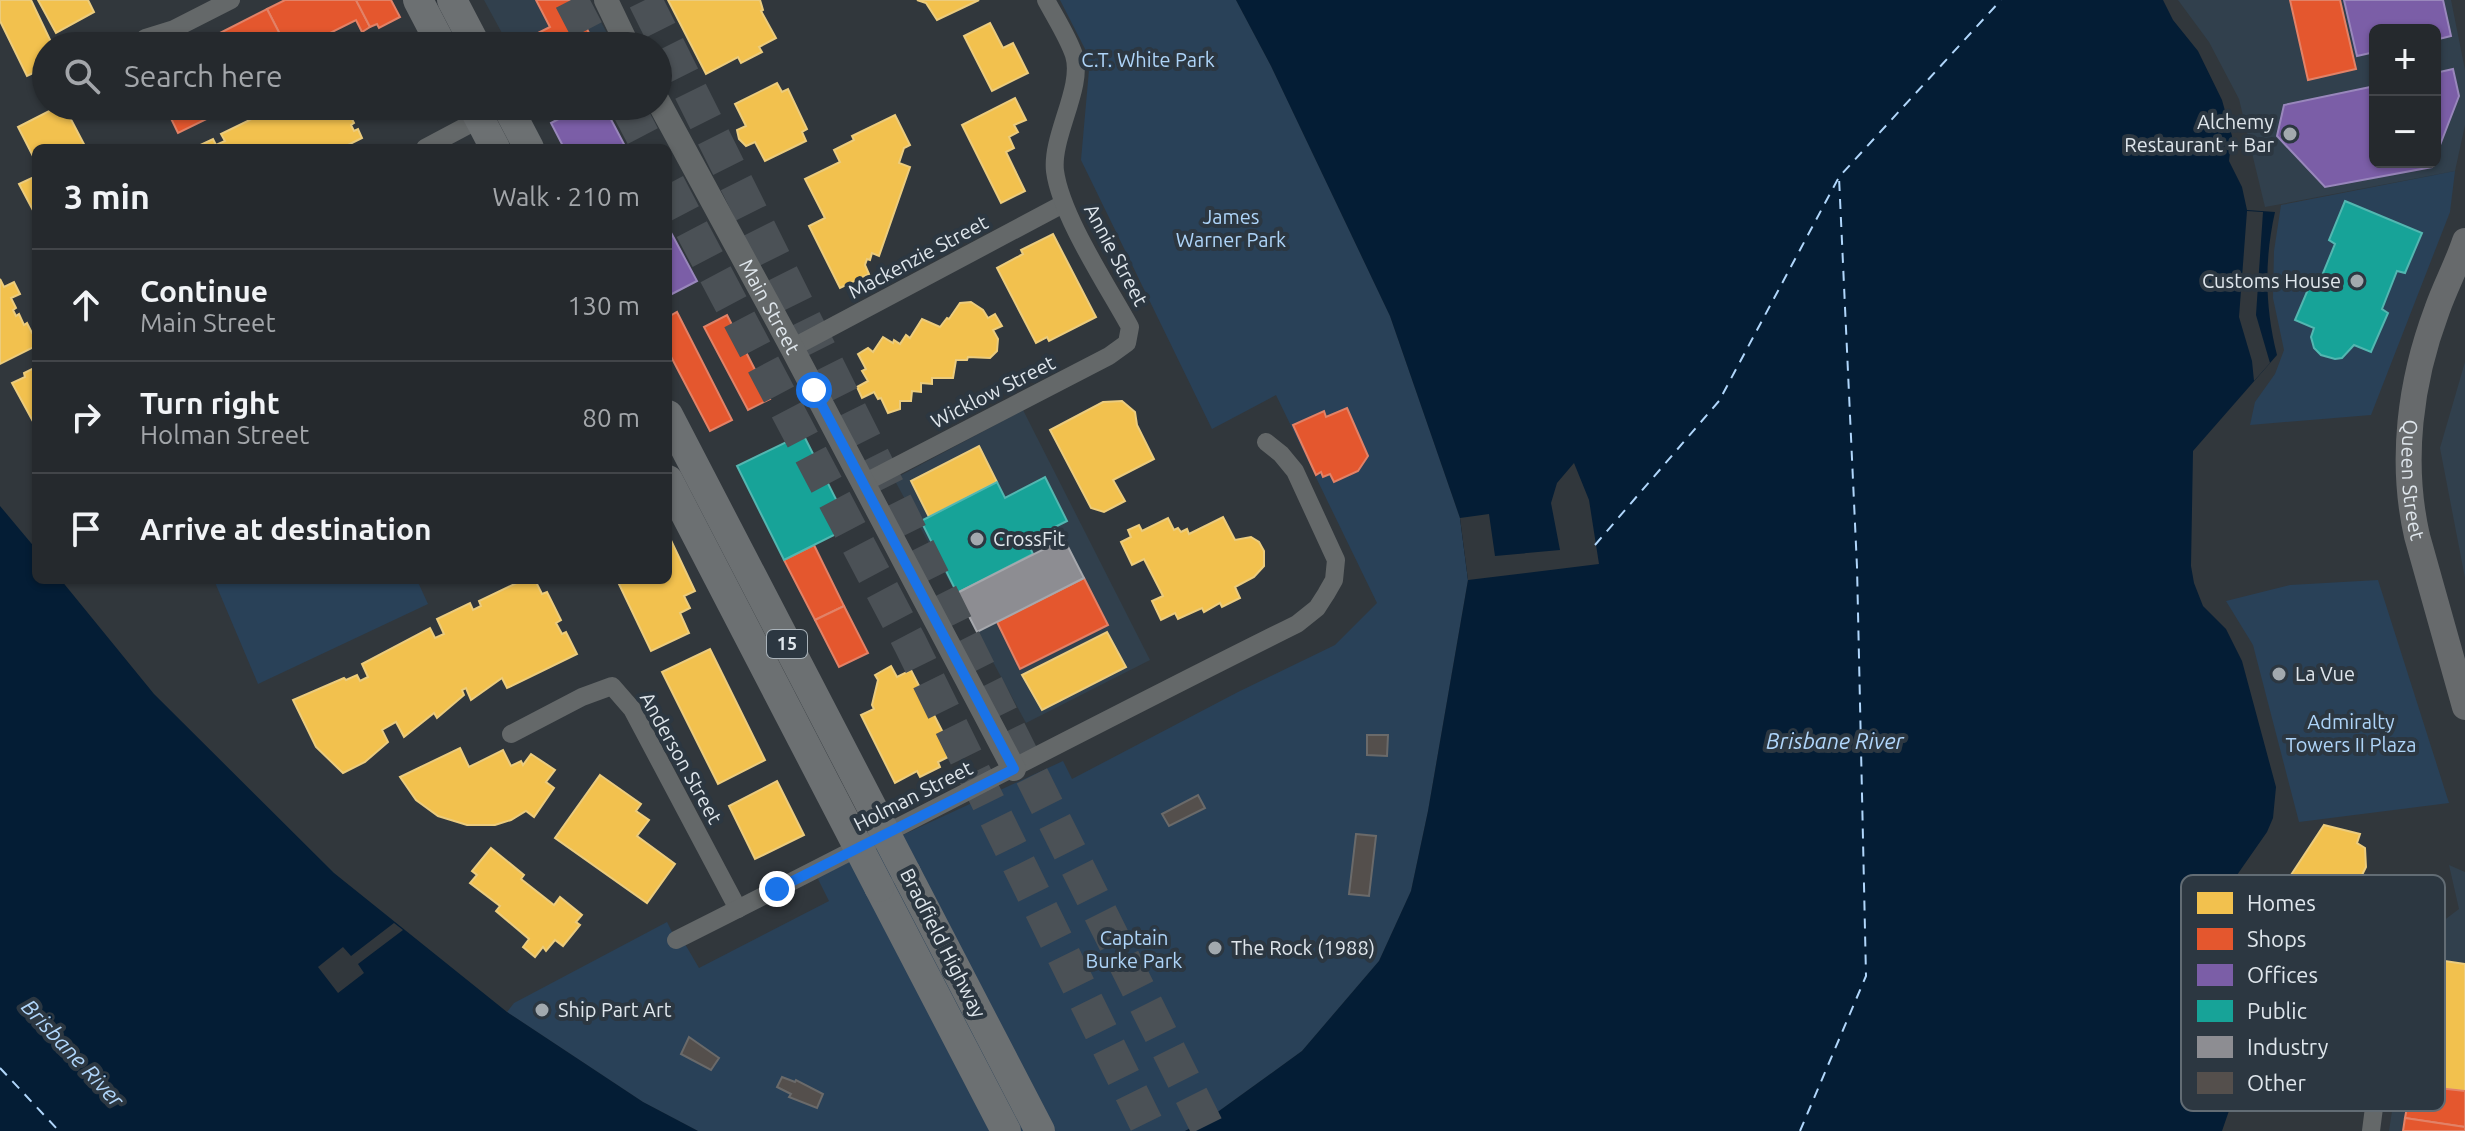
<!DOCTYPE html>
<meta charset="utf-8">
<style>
:root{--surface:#25292d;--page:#313539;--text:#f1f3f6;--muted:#a3a6aa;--line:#424549}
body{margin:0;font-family:Ubuntu,sans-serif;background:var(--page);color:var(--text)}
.controls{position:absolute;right:24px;top:24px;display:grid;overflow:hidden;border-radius:12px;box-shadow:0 2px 6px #0004}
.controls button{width:72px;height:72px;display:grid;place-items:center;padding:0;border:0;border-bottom:2px solid var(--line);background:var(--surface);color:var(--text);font:40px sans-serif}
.stop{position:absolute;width:24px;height:24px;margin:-18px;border:6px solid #1a73e8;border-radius:50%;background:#fff}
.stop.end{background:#1a73e8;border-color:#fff;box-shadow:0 2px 8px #0008}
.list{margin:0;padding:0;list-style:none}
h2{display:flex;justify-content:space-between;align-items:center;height:104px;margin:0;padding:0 32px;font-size:34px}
h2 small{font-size:26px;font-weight:400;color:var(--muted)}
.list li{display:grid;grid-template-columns:52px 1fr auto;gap:24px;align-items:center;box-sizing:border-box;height:112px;padding:0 32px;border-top:2px solid var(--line)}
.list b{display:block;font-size:30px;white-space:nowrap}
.list p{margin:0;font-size:26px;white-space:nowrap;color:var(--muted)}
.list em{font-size:26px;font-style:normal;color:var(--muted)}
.icon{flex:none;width:44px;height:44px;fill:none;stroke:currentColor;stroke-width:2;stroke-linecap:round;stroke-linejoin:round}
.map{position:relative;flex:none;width:2465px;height:1131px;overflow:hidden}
.search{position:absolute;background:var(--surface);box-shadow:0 2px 6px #0004;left:32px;top:32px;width:640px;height:88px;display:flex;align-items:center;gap:20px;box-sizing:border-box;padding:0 28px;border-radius:44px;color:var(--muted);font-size:30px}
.panel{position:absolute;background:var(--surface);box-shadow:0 2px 6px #0004;left:32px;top:144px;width:640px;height:440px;border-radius:12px}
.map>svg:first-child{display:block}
.built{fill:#31404d;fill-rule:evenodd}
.green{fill:#294158;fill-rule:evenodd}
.water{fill:#041d35}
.pier{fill:#31373c}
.homes{fill:#f2c14e;stroke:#eccc7d;stroke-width:2}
.shops{fill:#e4572e;stroke:#e28267;stroke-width:2}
.offices{fill:#7b5ea7;stroke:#9987bc;stroke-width:2}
.public{fill:#17a398;stroke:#53b7b1;stroke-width:2}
.industry{fill:#8d8d92;stroke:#a6a8ad;stroke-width:2}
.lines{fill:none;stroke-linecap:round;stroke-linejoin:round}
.ferry{stroke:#b0d6fb;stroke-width:2;stroke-dasharray:10 8;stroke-linecap:butt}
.building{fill:#544f4c;stroke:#6a6a6a;stroke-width:2}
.motorway-tunnel{stroke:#4b5156;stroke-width:34;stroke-dasharray:34 17;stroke-linecap:butt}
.minor{stroke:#646869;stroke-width:18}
.tertiary{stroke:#646869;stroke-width:24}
.secondary{stroke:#676a6c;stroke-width:26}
.trunk{stroke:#6c7072;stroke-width:30}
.trunk-bridge{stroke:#6c7072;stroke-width:30}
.route{stroke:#1a73e8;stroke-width:10}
.poi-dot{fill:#a2a9ae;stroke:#2c3741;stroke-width:3}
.labels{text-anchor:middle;stroke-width:8;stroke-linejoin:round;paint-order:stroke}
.shield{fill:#2c3741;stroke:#a9b2b9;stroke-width:2}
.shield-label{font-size:18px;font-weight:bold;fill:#dfe6ec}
.park-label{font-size:20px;fill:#aed4f8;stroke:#2c3741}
.poi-label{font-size:20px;fill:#dfe6ec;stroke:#2c3741;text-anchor:start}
.street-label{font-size:20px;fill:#dfe6ec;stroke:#2c3741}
.water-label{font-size:22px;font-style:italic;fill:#b0d6fb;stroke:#2c3741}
.key{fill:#2c3741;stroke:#626c74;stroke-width:2}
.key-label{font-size:22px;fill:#dfe6ec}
</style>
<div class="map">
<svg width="2465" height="1131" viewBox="0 0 2465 1131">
<rect width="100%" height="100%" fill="#31373c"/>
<g class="built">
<polygon points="484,0 589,0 608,35 587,46 509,46"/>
<path d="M2178 0H2451L2465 70V125L2455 171 2265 207 2239 99 2209 42ZM2375 30H2435V162H2375Z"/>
<polygon points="2465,362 2465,578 2440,448"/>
<polygon points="1023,410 1150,660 1026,723 894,479"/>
<polygon points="2449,865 2465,872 2465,1131 2389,1131 2418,940 2459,909"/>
</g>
<g class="green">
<path d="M1060 0H1236L1271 66 1390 316 1460 518 1468 580 1428 811 1411 891 1379 961 1302 1051 1208 1119 1185 1131H698L643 1102 507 1012 514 1003 667 922 676 940 685 944 699 968 829 901 816 875 1063 761 1072 779 1238 692 1335 645 1377 603 1276 395 1212 429 1081 160 1089 70 1085 49ZM1347 408 1368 456 1358 471 1334 481 1330 474 1323 477 1321 472 1315 474 1294 425 1323 411 1326 417Z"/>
<polygon points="2455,171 2450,212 2371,415 2250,425 2255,402 2275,374 2284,350 2273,298 2274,251 2281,205"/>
<polygon points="214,580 417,580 428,604 258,684"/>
<polygon points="2378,580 2449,803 2299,822 2253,645 2226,601 2290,585"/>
</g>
<g class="water">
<path d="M1236 0H2163L2173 20 2198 51 2222 100 2232 136 2229 161 2242 187 2247 210 2275 212C2264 261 2265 307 2277 355L2193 451 2191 566 2194 583 2203 606 2226 629 2242 661 2276 787 2273 818 2267 832 2230 885 2226 898 2225 927 2247 991 2231 1105 2222 1131H1185L1208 1119 1302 1051 1379 961 1411 891 1428 811 1468 580 1460 518 1390 316 1271 66Z"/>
<polygon points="0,506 36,549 36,580 61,580 154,694 334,873 507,1012 643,1102 698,1131 0,1131"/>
</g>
<g class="pier">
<polygon points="2247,211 2263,212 2256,315 2270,363 2254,381 2252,361 2239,317"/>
<polygon points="1574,463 1589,500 1599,564 1468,580 1460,518 1489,514 1495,556 1560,550 1551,503 1557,483"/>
<polygon points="394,923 403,930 358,964 364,973 338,993 318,967 343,947 351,956"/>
</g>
<g class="homes">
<polygon points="0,0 31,0 53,46 46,46 46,67 27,76 0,21"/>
<polygon points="38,0 88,0 94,12 56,33"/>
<polygon points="668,0 760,0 763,10 761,11 776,38 759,47 762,52 741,63 738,57 706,74"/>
<polygon points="917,0 979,0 937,20 926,3"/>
<polygon points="990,23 1003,48 1013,43 1028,73 992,91 964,36"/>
<polygon points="777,83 782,92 788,89 807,129 802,132 806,141 765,161 755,142 746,146 739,139 737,130 746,126 735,104"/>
<polygon points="1015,98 1026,120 1014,125 1018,132 1009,137 1014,148 1006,152 1025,191 1001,203 962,125"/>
<polygon points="59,106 64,106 86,148 36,148 36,162 18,127"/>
<polygon points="278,106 283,111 291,106 345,106 354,123 351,125 354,131 358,129 362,138 342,148 194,148 213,139 216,145 225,141 221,134"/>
<polygon points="895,115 910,145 904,148 899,163 910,167 879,256 872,253 870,260 867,259 865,265 869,274 840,288 809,226 825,218 805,179 840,162 834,150 854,140 852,136"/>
<polygon points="36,176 36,216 19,184"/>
<polygon points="1053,234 1096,317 1049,341 1047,337 1036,343 997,268 1023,254 1021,250"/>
<polygon points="0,279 4,287 14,282 20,294 11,298 16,308 13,310 16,316 19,314 24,325 27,323 32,333 36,331 36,346 0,364"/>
<polygon points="971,302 983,310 988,318 995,314 1002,326 993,330 998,339 997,351 990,358 968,357 967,360 956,360 953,378 932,378 932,384 921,383 921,392 912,391 911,401 900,401 900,409 888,413 881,398 878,399 874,392 862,398 857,387 868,381 862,371 866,369 858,354 868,348 873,352 883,337 893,343 894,340 900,344 906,335 910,338 922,319 940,327 947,318 949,319 960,303"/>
<polygon points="36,367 36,427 12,383 25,377 24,373"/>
<polygon points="1122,401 1135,412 1137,425 1154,459 1113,480 1125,501 1104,512 1091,508 1050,430 1103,402"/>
<polygon points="979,446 997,482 929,517 911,481"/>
<polygon points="1223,517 1235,540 1251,537 1259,542 1264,551 1264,566 1254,577 1235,587 1240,598 1222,607 1220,603 1204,612 1202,608 1178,619 1175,613 1161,620 1152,601 1163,596 1144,559 1132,565 1121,542 1131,537 1128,530 1139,525 1142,531 1168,518 1174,530 1178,528 1181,532 1187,529 1189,534"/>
<polygon points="668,534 695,591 684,596 690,608 680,613 689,633 651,651 617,580 668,580"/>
<polygon points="523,580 535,580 542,594 547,592 561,620 556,623 562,634 566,632 577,654 507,688 502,678 471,700 466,688 462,690 464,695 437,718 434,713 404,737 396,722 382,730 388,742 365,762 343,773 316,747 293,700 344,678 346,680 357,675 360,681 368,677 362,664 430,628 435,638 444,634 437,619 470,603 473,610 481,606 479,601"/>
<polygon points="1107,632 1126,667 1042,710 1022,675"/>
<polygon points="710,649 765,760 718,784 662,672"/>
<polygon points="891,666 897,677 911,670 954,754 938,762 940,767 920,777 917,771 895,783 861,715 874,709 872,705 878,680 875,675"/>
<polygon points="460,748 469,767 503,750 511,766 521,761 523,765 531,754 555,770 546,782 554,788 534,817 526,811 511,820 495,825 467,825 438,816 416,800 400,777"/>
<polygon points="600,775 641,804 636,811 649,820 637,836 675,864 647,903 555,838"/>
<polygon points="777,781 804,835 755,859 729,806"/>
<polygon points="2324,825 2360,834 2357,843 2365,848 2366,867 2357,885 2347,883 2344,896 2352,898 2351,923 2341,945 2333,943 2329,957 2338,961 2337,981 2319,1008 2314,1007 2313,1011 2284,1005 2271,918 2281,890"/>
<polygon points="491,848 524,875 521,879 554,905 560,897 582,915 576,922 580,925 563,946 555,940 546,951 543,947 535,957 523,947 529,939 496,911 500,906 470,883 477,875 472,871"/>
<polygon points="2438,960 2465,964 2465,1091 2411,1085"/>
</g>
<g class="shops">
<polygon points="285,0 356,0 370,27 362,32 356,20 304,46 286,46 267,9"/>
<polygon points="356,0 391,0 400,17 379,28 377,24 370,27"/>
<polygon points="536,0 572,0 589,33 585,39 572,46 534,46 530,37 550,27"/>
<polygon points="2290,0 2340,0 2356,69 2308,80"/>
<polygon points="267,9 286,46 227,46 220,33"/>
<polygon points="165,106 233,106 178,133"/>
<polygon points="677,312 732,420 710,431 668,351 668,317"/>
<polygon points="727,315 770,399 748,410 704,327"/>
<polygon points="1347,408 1368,456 1358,471 1334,482 1330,474 1323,477 1321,472 1316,475 1293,425 1324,411 1326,417"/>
<polygon points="814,545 844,606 815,620 784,560"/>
<polygon points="1084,578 1108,625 1020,669 997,622"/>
<polygon points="844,606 868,653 839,667 815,620"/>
<polygon points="2411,1085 2465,1091 2465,1127 2405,1118"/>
<polygon points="2405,1118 2465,1127 2465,1131 2403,1131"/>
</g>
<g class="offices">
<polygon points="2344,0 2443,0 2451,36 2435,40 2435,30 2375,30 2375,52 2357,56"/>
<polygon points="2453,69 2459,96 2435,158 2435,73"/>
<polygon points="2375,86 2375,162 2434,162 2432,167 2325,187 2277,136 2284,105"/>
<polygon points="583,106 604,106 626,148 564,148 551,123"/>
<polygon points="668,227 697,281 668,296"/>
</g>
<g class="public">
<polygon points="2345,201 2422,233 2405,273 2397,271 2382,309 2388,313 2371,352 2354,345 2342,358 2335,359 2321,355 2314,348 2311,337 2314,328 2295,320 2312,280 2319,283 2335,244 2329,240"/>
<polygon points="803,434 850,527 784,560 737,466"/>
<polygon points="1045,477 1067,521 1027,541 1033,554 957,593 921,521 997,482 1005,498"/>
</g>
<polygon class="industry" points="1064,539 1084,578 977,632 957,593"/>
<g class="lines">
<g class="ferry">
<polyline points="1595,545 1719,401 1839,177 2001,0"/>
<polyline points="0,1068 59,1131"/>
<polyline points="1800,1131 1866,976 1857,567 1839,177"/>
</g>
</g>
<g class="building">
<polygon points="1367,735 1388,735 1387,756 1367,755"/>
<polygon points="1198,795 1205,808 1169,826 1162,814"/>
<polygon points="1356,834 1376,836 1369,896 1349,894"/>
<polygon points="689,1037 719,1058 711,1070 681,1054"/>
<polygon points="782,1077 795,1082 796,1080 823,1094 817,1108 789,1097 791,1094 777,1087"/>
</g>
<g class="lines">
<g class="motorway-tunnel">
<polyline points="571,0 595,46"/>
<polyline points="645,0 1209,1131"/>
<polyline points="627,106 649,148"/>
<polyline points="668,184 910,643 1150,1131"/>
</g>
<g class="minor">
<polyline points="145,38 174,29 231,0"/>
<polyline points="425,148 487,115"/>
<polyline points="792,348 1063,204"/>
<path d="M862 484 1109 356 1127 343 1130 327C1107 285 1061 216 1055 171 1051 136 1084 87 1074 55 1068 37 1055 17 1046 0"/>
<polyline points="511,734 582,697 612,686 632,709 738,909"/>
<path d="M676 940C884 836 1089 727 1297 624L1317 608 1326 594 1334 580 1336 560 1295 471 1281 454 1266 442"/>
<polyline points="2371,1131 2380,1061 2416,892"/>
</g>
<g class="tertiary">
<polyline points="606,0 628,46"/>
<path id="s1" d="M658 101 792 348 1014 769"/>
</g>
<path class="secondary" id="s2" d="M2465 241C2457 265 2445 287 2437 310 2410 382 2400 461 2417 536L2465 707"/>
<g class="trunk">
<polyline points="418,0 442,46"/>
<polyline points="452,0 476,46"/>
<polyline points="507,106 529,148"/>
<polyline points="906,873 1040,1131"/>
<polyline points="879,887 1006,1131"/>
</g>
<g class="trunk-bridge">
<polyline points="473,106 495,148"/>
<polyline points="668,415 906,873"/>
<polyline points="668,480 879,887"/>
</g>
</g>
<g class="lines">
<polyline class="route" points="777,889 1014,769 814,390"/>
</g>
<g class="poi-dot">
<circle cx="2290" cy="134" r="8"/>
<circle cx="2357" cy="281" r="8"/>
<circle cx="977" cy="539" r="8"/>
<circle cx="2279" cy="674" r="8"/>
<circle cx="1215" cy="948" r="8"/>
<circle cx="542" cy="1010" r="8"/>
</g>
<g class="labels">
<rect class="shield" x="767" y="630" width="40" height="28" rx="6"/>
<g class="shield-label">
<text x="787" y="650">15</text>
</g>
<g class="park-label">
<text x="1148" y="67">C.T. White Park</text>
<text x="1231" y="224">James<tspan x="1231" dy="23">Warner Park</tspan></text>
<text x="2351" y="729">Admiralty<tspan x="2351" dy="23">Towers II Plaza</tspan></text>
<text x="1134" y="945">Captain<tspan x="1134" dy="23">Burke Park</tspan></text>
</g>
<g class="poi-label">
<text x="2274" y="129" text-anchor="end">Alchemy<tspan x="2274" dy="23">Restaurant + Bar</tspan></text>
<text x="2341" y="288" text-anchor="end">Customs House</text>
<text x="993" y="546">CrossFit</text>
<text x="2295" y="681">La Vue</text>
<text x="1231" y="955">The Rock (1988)</text>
<text x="558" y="1017">Ship Part Art</text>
</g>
<g class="street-label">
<text transform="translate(1116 255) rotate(62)" y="7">Annie Street</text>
<text transform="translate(918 257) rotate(-28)" y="7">Mackenzie Street</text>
<text dy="7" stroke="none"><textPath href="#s1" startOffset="234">Main Street</textPath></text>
<text transform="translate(993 392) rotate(-27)" y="7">Wicklow Street</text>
<text dy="7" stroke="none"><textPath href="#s2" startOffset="248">Queen Street</textPath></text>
<text transform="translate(681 758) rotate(61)" y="7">Anderson Street</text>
<text transform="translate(913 796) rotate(-27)" y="7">Holman Street</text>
<text transform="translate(943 943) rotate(63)" y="7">Bradfield Highway</text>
</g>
<g class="water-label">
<text x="1835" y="749">Brisbane River</text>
<text transform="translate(73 1053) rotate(47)" y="8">Brisbane River</text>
</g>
</g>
<rect x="2181" y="875" width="264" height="236" rx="12" class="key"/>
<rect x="2197" y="892" width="36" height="22" fill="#f2c14e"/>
<rect x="2197" y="928" width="36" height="22" fill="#e4572e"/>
<rect x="2197" y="964" width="36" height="22" fill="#7b5ea7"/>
<rect x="2197" y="1000" width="36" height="22" fill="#17a398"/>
<rect x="2197" y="1036" width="36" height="22" fill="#8d8d92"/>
<rect x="2197" y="1072" width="36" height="22" fill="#544f4c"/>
<g class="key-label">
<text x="2247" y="911">Homes</text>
<text x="2247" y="947">Shops</text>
<text x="2247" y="983">Offices</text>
<text x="2247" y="1019">Public</text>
<text x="2247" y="1055">Industry</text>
<text x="2247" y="1091">Other</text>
</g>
</svg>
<div class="controls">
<button>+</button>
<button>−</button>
</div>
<div class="stop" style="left:814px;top:390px"></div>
<div class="stop end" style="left:777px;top:889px"></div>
<div class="search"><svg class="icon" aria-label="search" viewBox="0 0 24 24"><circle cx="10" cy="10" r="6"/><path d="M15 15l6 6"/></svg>Search here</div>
<section class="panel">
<h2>3 min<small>Walk · 210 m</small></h2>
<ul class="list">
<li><svg class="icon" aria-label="ahead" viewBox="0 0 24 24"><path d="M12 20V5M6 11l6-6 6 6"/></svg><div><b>Continue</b><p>Main Street</p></div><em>130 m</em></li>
<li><svg class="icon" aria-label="right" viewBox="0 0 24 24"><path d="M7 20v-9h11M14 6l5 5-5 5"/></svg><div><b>Turn right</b><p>Holman Street</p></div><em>80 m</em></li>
<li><svg class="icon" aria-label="arrive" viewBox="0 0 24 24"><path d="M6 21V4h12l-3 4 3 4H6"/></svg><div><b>Arrive at destination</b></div></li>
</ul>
</section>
</div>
